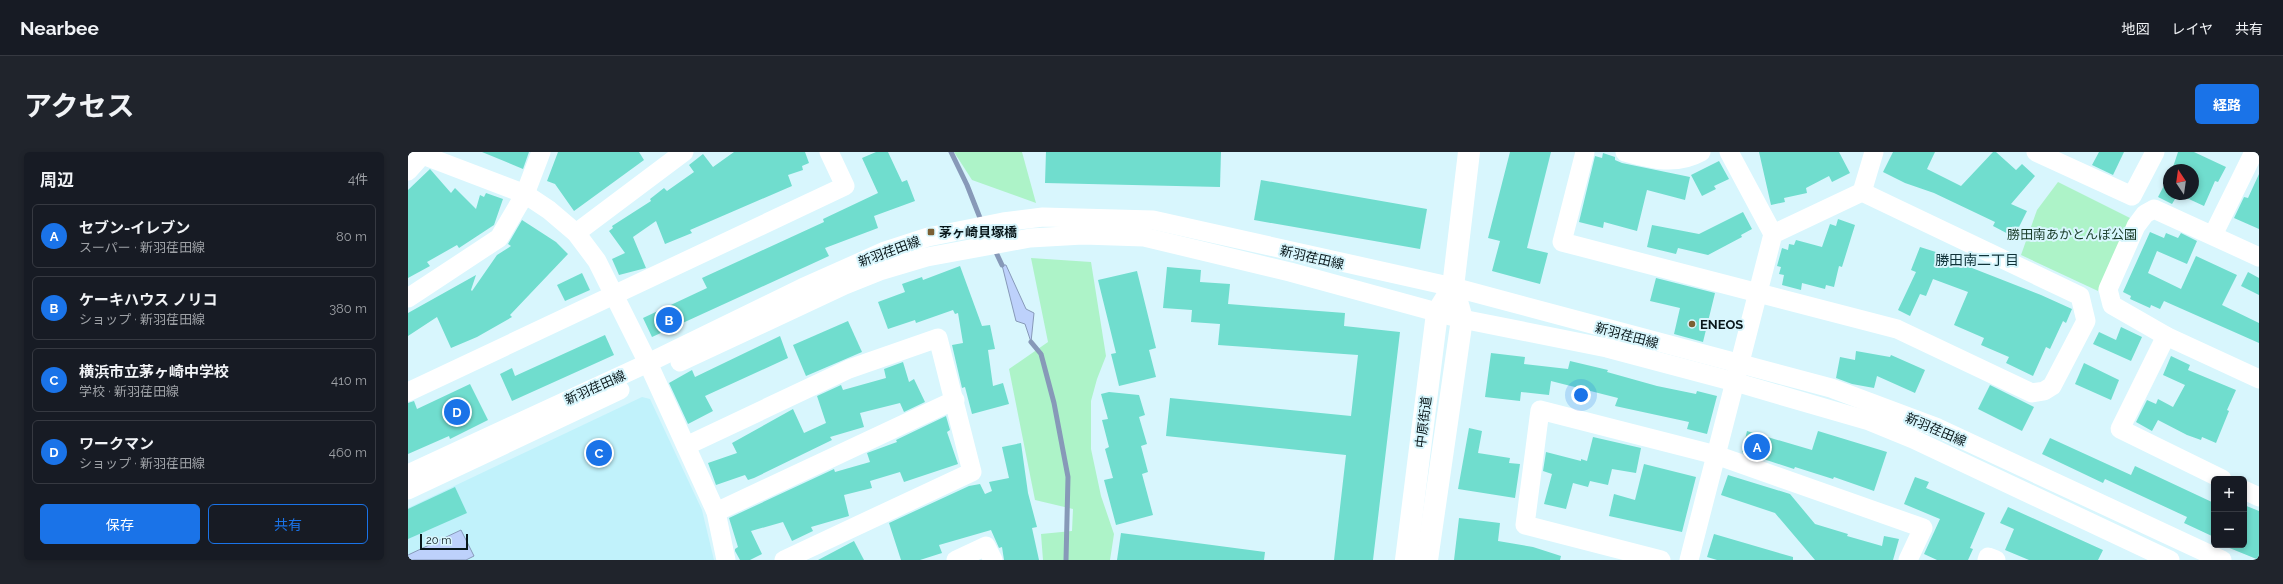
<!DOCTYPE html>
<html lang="ja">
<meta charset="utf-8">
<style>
:root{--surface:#171b24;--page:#20242c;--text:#f1f3f6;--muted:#9ea1a6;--line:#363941;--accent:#1a73e8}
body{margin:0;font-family:Raleway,"Noto Sans JP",sans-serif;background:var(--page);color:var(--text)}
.controls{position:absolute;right:12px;bottom:12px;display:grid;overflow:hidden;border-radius:6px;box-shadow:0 2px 6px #0003}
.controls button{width:36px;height:36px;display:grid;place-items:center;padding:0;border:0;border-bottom:1px solid var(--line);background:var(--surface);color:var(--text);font:20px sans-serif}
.compass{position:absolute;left:1755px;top:12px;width:36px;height:36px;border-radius:50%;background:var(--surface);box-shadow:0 2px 6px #0003;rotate:347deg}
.scale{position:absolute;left:12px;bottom:10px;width:48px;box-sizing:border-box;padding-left:4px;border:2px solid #09171a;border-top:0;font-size:11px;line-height:14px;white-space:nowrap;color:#09171a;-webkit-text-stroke:3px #d8f6fd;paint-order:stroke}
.you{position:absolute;left:1173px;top:243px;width:14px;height:14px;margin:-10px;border:3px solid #fff;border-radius:50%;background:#1a73e8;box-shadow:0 0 0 6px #1a73e833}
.badge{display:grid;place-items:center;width:26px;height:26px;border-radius:50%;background:var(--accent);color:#fff;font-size:13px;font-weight:700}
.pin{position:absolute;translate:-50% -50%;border:2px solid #fff;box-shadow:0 1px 4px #0006}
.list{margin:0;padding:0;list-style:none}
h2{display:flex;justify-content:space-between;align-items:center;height:52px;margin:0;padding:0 16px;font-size:17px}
h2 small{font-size:13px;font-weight:400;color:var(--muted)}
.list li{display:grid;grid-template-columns:26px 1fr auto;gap:12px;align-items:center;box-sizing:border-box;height:64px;margin:0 8px 8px;padding:0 8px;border:1px solid var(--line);border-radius:6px}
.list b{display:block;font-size:15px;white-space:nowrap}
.list p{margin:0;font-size:13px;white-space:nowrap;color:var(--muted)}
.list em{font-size:13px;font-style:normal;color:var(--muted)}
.actions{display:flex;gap:8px;padding:12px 16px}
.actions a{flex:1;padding:9px 0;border:1px solid var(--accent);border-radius:6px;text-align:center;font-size:14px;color:var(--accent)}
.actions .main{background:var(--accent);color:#fff}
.map{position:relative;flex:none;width:1851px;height:408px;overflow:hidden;border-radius:6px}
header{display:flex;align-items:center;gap:24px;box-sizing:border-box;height:56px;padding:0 20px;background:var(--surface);border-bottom:1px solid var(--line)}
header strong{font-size:19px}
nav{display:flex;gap:22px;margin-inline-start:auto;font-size:14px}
.intro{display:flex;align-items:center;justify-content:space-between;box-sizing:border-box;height:96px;padding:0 24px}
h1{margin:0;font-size:28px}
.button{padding:10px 18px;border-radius:6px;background:var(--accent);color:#fff;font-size:14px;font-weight:700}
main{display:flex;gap:24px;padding:0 24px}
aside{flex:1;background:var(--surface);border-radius:6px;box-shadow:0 2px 6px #0003}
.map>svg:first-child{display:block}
.built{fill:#c1f2fb}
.green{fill:#adf3c8}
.water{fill:#bdd1fb;stroke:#8799b8}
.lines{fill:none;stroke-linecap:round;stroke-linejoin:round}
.stream{stroke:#8799b8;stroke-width:5}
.building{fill:#70ddce}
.minor{stroke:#fff;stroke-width:19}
.major{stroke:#fff;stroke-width:22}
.poi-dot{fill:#7c5f33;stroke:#d8f6fd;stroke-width:1.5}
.labels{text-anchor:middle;stroke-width:4;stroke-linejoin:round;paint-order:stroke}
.poi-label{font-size:13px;font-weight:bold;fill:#09171a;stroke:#d8f6fd;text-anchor:start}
.park-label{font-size:13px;fill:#163925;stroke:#d8f6fd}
.street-label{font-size:13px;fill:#09171a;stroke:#d8f6fd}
.neighbourhood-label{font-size:14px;fill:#0f3339;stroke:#d8f6fd}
</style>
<header>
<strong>Nearbee</strong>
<nav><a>地図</a><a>レイヤ</a><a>共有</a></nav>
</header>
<div class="intro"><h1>アクセス</h1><a class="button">経路</a></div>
<main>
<aside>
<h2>周辺<small>4件</small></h2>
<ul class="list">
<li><span class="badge">A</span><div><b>セブン-イレブン</b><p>スーパー · 新羽荏田線</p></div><em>80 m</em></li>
<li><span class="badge">B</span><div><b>ケーキハウス ノリコ</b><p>ショップ · 新羽荏田線</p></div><em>380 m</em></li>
<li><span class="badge">C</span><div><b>横浜市立茅ヶ崎中学校</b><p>学校 · 新羽荏田線</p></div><em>410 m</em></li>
<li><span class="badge">D</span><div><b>ワークマン</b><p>ショップ · 新羽荏田線</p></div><em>460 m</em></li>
</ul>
<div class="actions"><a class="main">保存</a><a>共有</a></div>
</aside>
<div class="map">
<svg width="1851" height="408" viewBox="0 0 1851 408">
<rect width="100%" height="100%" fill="#d8f6fd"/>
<polygon class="built" points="234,245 242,247 294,358 306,408 0,408 0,356"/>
<g class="green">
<polygon points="546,0 614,0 628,51 564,28"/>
<polygon points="1650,30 1722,66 1690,139 1613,103 1629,58"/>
<polygon points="623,106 683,110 698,204 689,227 683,249 683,297 693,344 706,382 702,408 635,408 633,382 664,379 665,357 627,348 601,217 640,190"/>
</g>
<g class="water">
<polygon points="594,113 598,113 618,157 626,161 623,190 617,172 608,169"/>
<polygon points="53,378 66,404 58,408 0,408 0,403"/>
</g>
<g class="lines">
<g class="stream">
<polyline points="543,0 559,33 574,71"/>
<polyline points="586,96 594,113"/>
<polyline points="623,190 633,202 646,251 660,325 658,408"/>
</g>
</g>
<g class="building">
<polygon points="74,0 121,0 115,17"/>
<polygon points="150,0 231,0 236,8 166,59 147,32 139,29"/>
<polygon points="326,0 397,0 401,11 394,14 395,18 380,23 384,34 282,78 284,81 257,92 248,69 225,85 238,116 211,123 204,107 217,101 201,79 205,76 204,74 243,49 242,47 256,36 259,39 286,20 281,13 295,2 305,15"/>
<polygon points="468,0 480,0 494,30 499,28 507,49 466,64 470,76 417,96 421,104 244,185 235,166 299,136 294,126 416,70 415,67 470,41 454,6"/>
<polygon points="638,0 813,0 812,35 637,31"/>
<polygon points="1102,0 1143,0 1119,96 1140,101 1132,132 1084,119 1092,89 1080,86"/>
<polygon points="1351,0 1431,0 1442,21 1424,30 1421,24 1398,36 1399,41 1376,46 1377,50 1363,53"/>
<polygon points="1485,0 1527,0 1519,17 1553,34 1585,0 1588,0 1608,18 1614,12 1627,24 1603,52 1619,59 1606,85 1585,74 1587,70 1526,41 1497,31 1475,20"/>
<polygon points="1691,0 1716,0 1705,23 1684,13"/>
<polygon points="1770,0 1786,0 1818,15 1810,30 1807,29 1796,54 1770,42 1764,52 1750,45 1761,24 1761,42 1785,42 1785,18 1764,18"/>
<polygon points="1195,1 1207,5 1207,8 1214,11 1282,25 1277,48 1239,38 1229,79 1196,70 1195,76 1171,70 1187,4 1194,6"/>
<polygon points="1311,9 1321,27 1306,34 1308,37 1294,44 1283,23"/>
<polygon points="22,17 43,41 47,36 68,57 72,43 76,45 78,41 95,47 86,73 51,96 49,93 19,110 22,114 0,126 0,38"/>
<polygon points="1851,22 1851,77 1826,66 1836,45 1840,46"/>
<polygon points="853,28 1019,57 1012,97 846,68"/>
<polygon points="1335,60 1344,77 1333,83 1334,85 1300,103 1270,96 1268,102 1239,95 1244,73 1291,82"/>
<polygon points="1430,67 1447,73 1434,115 1431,114 1426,135 1418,133 1417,137 1394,131 1393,138 1374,133 1376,123 1371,122 1373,115 1369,114 1374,96 1380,98 1381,92 1386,93 1388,88 1414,95 1422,72 1428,74"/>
<polygon points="114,68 148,90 160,102 102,163 104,165 69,185 43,196 29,165 0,184 0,161 68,123 63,138 64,139 89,103 103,94 100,92"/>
<polygon points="1742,80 1756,86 1758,81 1770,86 1773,81 1789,89 1779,112 1749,99 1740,121 1773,137 1788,104 1829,123 1814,153 1851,171 1851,191 1756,149 1752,157 1743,153 1742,156 1722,147 1723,144 1715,140"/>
<polygon points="1512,95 1566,112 1564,116 1633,143 1664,157 1658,171 1655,169 1642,197 1638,195 1625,224 1598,211 1601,205 1573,193 1576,186 1546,173 1560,140 1525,127 1518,144 1512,142 1502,164 1490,158 1508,120 1503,118"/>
<polygon points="552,114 574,174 582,173 587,197 580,198 585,234 595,231 601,252 564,262 557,235 554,236 544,193 555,191 550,161 547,162 545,158 508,171 507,168 480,177 470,150 497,140 494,132 514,125 515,128"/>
<polygon points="759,115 793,118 792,130 822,132 820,152 937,161 936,174 992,180 965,408 926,408 938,303 758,284 762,246 943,264 950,203 810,193 812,172 783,170 784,158 755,156"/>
<polygon points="729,119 748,196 741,198 748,225 711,234 703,202 708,201 690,128"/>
<polygon points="1840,120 1851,126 1851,143 1833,134"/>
<polygon points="174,121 182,138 157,149 149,133"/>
<polygon points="1248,126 1307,141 1295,190 1266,182 1272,156 1242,149"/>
<polygon points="440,169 454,200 398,224 385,193"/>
<polygon points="1713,175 1734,185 1723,209 1685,192 1691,180 1708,188"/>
<polygon points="197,183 206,203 104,249 92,222 104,216 107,224"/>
<polygon points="372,184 380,206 297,244 305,259 280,272 261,231 284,218 287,225"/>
<polygon points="1448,199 1482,205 1483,203 1517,218 1507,241 1469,224 1466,236 1444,232 1428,226 1432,205 1447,208"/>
<polygon points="1083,201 1117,205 1116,212 1160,217 1162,209 1200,218 1199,220 1249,234 1288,242 1289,239 1309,244 1299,282 1279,277 1281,270 1207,254 1210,246 1143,229 1141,243 1113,240 1112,249 1077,245"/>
<polygon points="1763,204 1782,213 1780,218 1828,238 1819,258 1821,259 1808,291 1794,285 1793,288 1779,283 1750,268 1744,279 1728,270 1739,248 1748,252 1750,247 1765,255 1777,233 1755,223"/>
<polygon points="495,210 501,230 506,227 517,250 496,260 492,251 452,261 456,275 422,285 424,288 346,326 340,328 337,323 308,333 300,311 329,301 324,291 385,257 396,281 418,271 409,244 433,233 435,238 478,226 476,217"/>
<polygon points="1676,211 1711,228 1703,248 1667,232"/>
<polygon points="62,232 80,268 42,287 41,284 0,302 0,251 6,249 9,257"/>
<polygon points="1582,233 1626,255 1614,279 1570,257"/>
<polygon points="701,240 731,243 737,263 731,265 739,292 733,294 740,320 734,322 745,363 708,373 696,328 705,326 697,297 701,295 694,268 700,267 693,242"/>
<polygon points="538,264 542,278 539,280 550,312 496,330 492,320 462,329 464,336 436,343 441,364 403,375 405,379 384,389 375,370 343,379 354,402 342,408 332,408 327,399 327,397 330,395 321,366 426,317 427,320 462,310 459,301 489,290 488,288"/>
<polygon points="1061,276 1074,279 1070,301 1102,306 1101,311 1112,312 1107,346 1050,337"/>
<polygon points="1339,279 1404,298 1410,279 1479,300 1466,339 1426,325 1425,327 1387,315 1386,317 1334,300"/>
<polygon points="1185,285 1233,296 1228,321 1204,317 1200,333 1182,329 1180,335 1165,331 1158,357 1136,352 1144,322 1135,319 1138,300 1173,309 1173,307 1179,309"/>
<polygon points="1642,286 1723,323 1727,314 1806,351 1806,385 1776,371 1779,365 1697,327 1695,331 1634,302"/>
<polygon points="613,291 620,341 629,375 624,376 631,408 596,408 594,395 591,396 583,378 531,393 534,401 512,408 493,408 481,371 561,334 572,332 577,342 584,339 581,330 601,326 594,295"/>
<polygon points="1236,312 1288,325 1274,380 1201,364 1206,342 1227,348"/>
<polygon points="1320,323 1382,342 1407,372 1440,382 1439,384 1474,394 1476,384 1491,387 1485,408 1407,408 1367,361 1313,343"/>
<polygon points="1507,325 1521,330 1518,336 1577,361 1562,396 1565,397 1560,408 1529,408 1516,402 1532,367 1496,352"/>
<polygon points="47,335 59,361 0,387 0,357"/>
<polygon points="1836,353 1851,359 1851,408 1814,393 1836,393"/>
<polygon points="1600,355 1695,398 1690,408 1621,408 1597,398 1606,377 1592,371"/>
<polygon points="1051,366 1092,371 1090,389 1125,395 1153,404 1152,408 1046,408"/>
<polygon points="713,381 857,400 856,408 709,408"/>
<polygon points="1306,382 1385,405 1385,408 1309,408 1299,405"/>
<polygon points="446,389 456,408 410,408"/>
</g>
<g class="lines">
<g class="minor">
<polyline points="7,0 117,42 141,58 168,81 189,109 240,211 308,360 318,408"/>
<polyline points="1177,0 1154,90 1489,177 1624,241 1636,239 1644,234 1678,169 1672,144 1454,40"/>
<path d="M1217 0C1243 7 1268 14 1293 0"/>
<polyline points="1628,0 1724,44 1747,0"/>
<polyline points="0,19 17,0"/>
<polyline points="168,81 276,0"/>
<polyline points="1365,82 1454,40 1466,0"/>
<polyline points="1805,83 1846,0"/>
<polyline points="1851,105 1746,57 1737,62 1728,74 1700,137 1704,153 1758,184 1851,227"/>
<polyline points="0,146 91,86 117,42 133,0"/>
<polyline points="1758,184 1712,277 1814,327"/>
<polyline points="272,210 437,133 472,119 519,105 622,86 675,83 736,85 882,120 1054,167 1199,196 1327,230 1461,269 1505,287 1762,408"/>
<polyline points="0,240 437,34 421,0"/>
<polyline points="278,294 441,217 530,186 564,320 376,408"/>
<polyline points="0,322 240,211 394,136 477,99 520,85 595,70 635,65 745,68 1045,135 1423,236 1530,276 1814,408"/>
<polyline points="0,338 212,238"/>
<polyline points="1836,338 1851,345"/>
<polyline points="308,360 547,248"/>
<polyline points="548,408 578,394 585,408"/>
<polyline points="1253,408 1117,373 1132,258 1308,303 1515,376 1500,408"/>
<polyline points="1281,408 1365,82 1321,0"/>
<polyline points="1579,408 1580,405 1588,408"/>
</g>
<g class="major">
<polyline points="998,408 1029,161 1045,135"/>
<polyline points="1019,408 1054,167 1045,135 1061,0"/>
</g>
</g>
<g class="poi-dot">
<rect x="519" y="76" width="8" height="8" rx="2"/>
<circle cx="1284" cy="172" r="4"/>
</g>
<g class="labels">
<g class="poi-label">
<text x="531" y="85">茅ヶ崎貝塚橋</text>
<text x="1292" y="177">ENEOS</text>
</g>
<g class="park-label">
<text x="1664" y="87">勝田南あかとんぼ公園</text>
</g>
<g class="street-label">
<text transform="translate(481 99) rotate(-20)" y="5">新羽荏田線</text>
<text transform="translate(904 105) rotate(13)" y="5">新羽荏田線</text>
<text transform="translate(1219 183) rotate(15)" y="5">新羽荏田線</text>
<text transform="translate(187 235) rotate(-24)" y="5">新羽荏田線</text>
<text transform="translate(1015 270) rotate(-83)" y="5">中原街道</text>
<text transform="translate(1528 277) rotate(23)" y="5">新羽荏田線</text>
</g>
<g class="neighbourhood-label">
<text x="1569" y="113">勝田南二丁目</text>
</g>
</g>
</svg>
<div class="controls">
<button>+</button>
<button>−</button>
</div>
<svg class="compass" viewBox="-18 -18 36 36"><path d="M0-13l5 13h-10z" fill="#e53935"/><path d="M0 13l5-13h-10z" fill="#9ea1a6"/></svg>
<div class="scale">20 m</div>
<div class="you"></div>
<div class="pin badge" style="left:1349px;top:295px">A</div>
<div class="pin badge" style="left:261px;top:168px">B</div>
<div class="pin badge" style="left:191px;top:301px">C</div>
<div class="pin badge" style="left:49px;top:260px">D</div>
</div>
</main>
